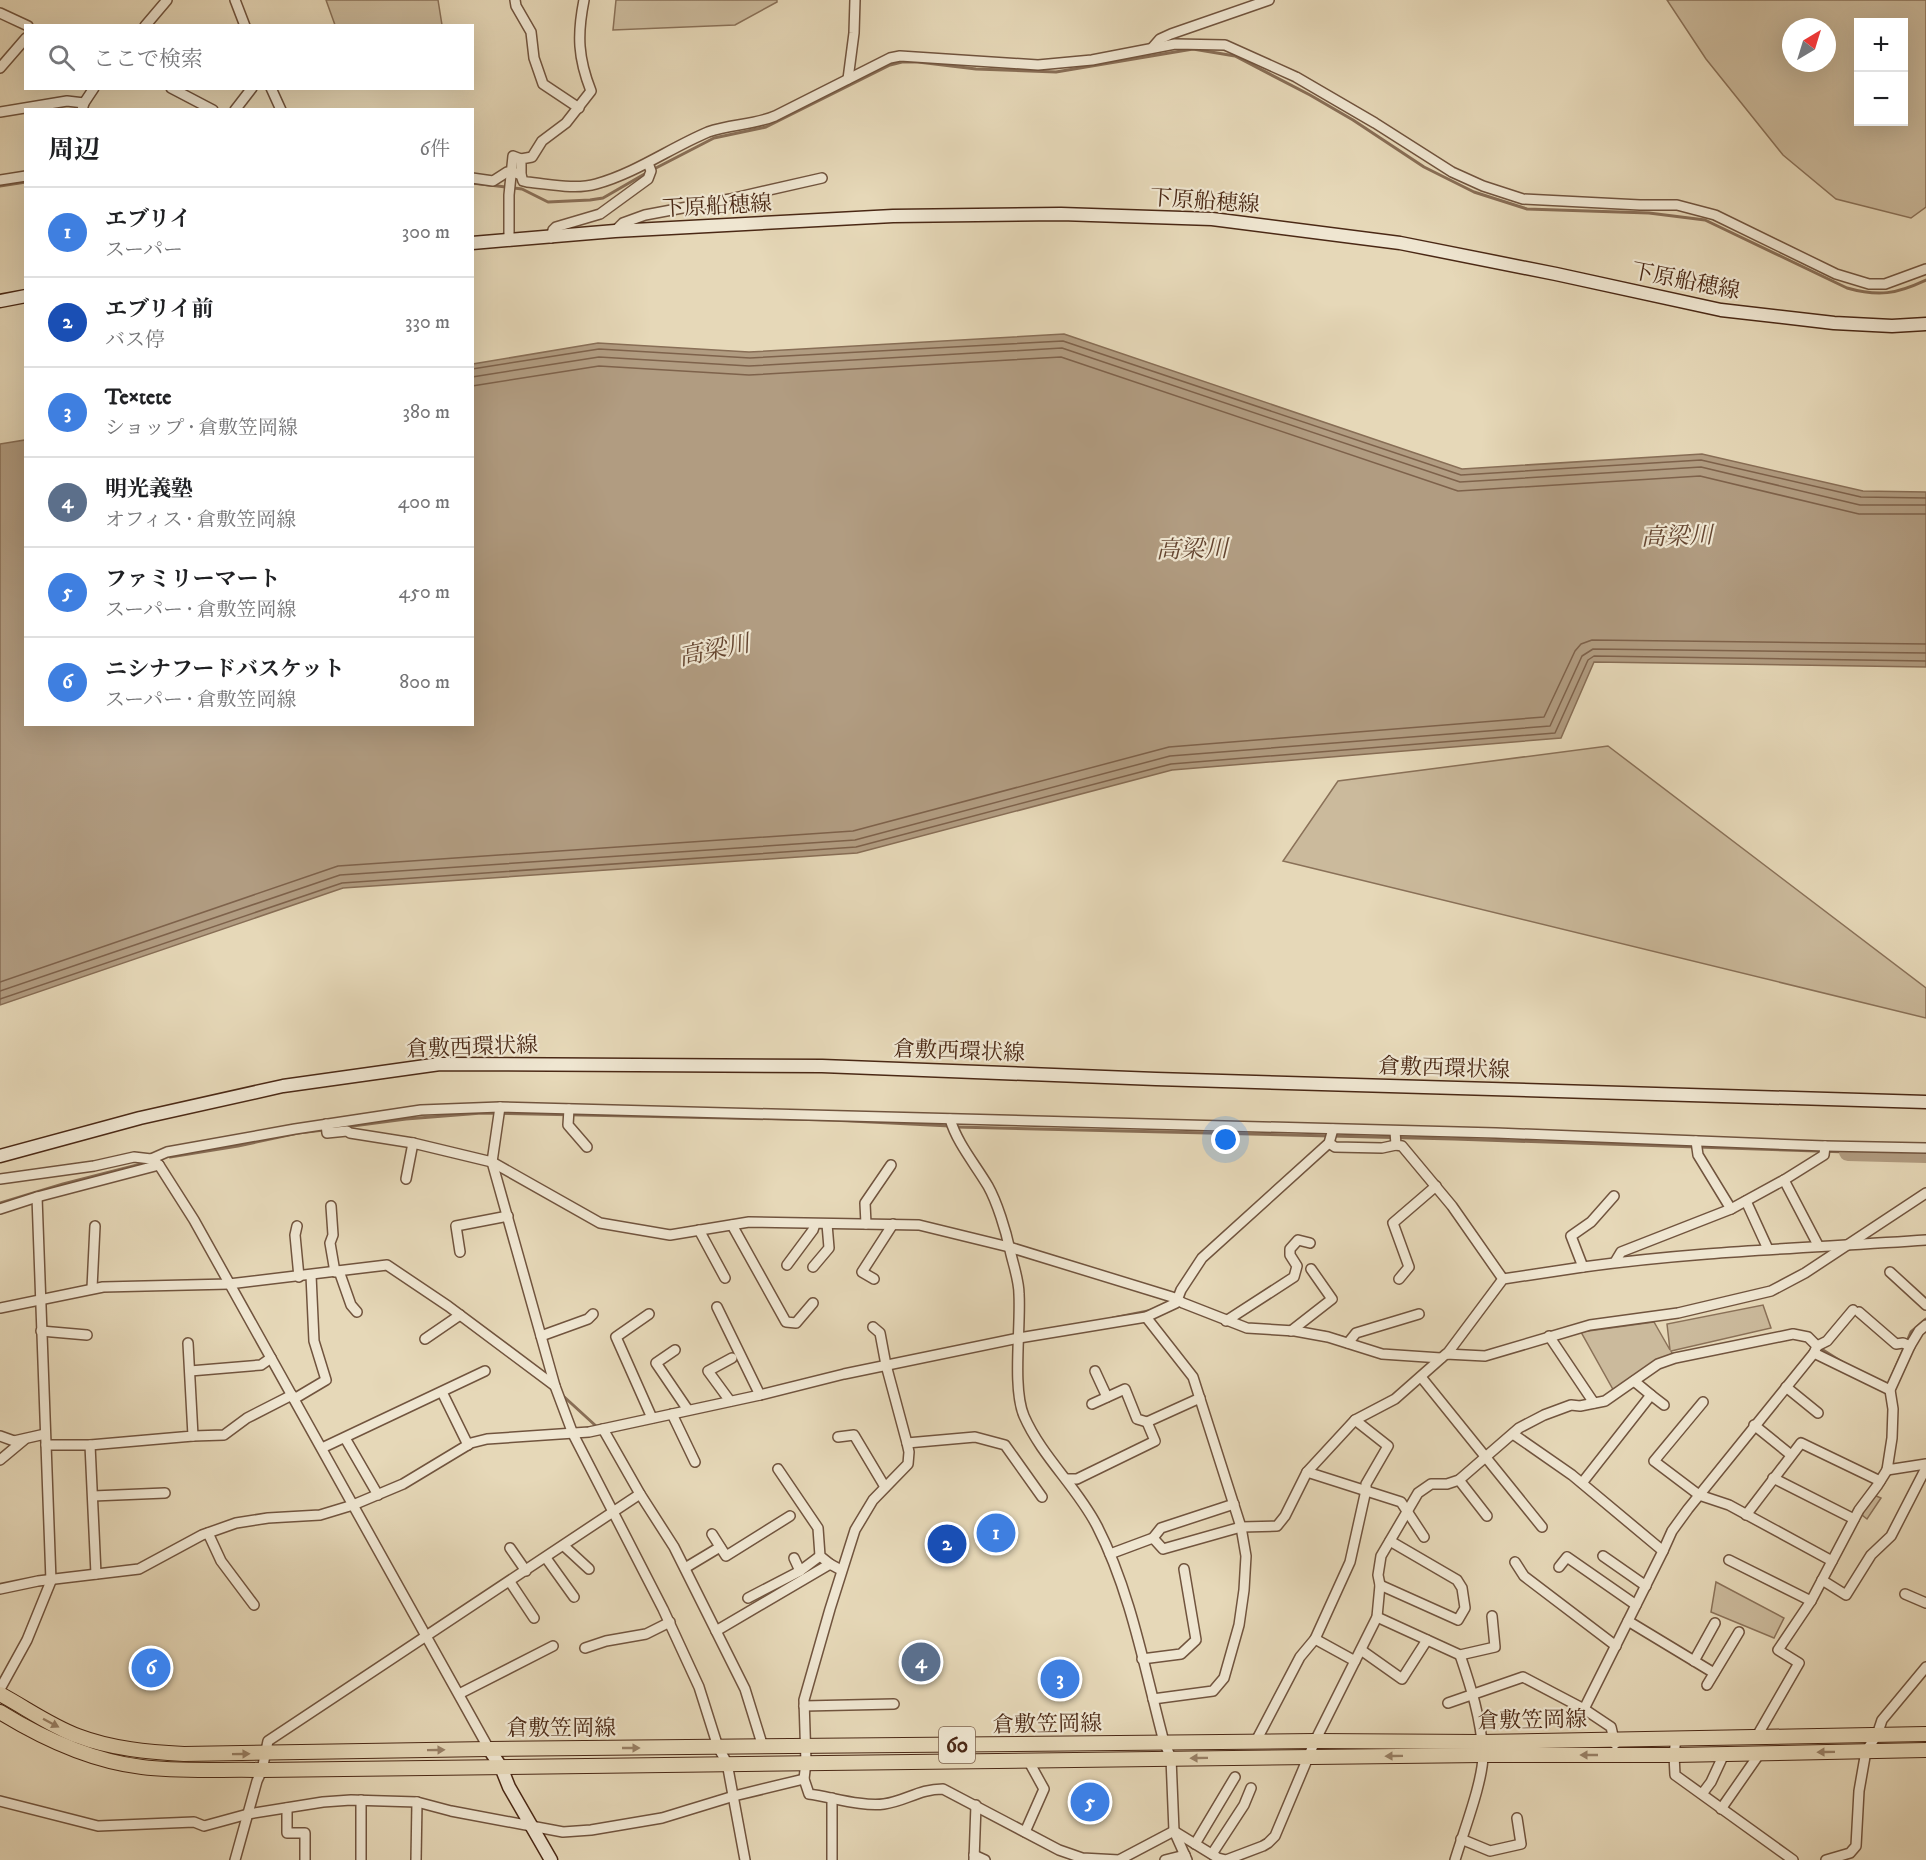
<!DOCTYPE html>
<html lang="ja">
<meta charset="utf-8">
<style>
:root{--surface:#fff;--page:#f6f6f6;--text:#202124;--muted:#757577;--line:#e0e0e0;--accent:#0b8043}
body{margin:0;font-family:"IM FELL DW Pica","Noto Serif JP",serif;background:var(--page);color:var(--text)}
.controls{position:absolute;right:18px;top:18px;display:grid;overflow:hidden;border-radius:0px;box-shadow:0 6px 24px #0002}
.controls button{width:54px;height:54px;display:grid;place-items:center;padding:0;border:0;border-bottom:2px solid var(--line);background:var(--surface);color:var(--text);font:30px sans-serif}
.compass{position:absolute;left:1782px;top:18px;width:54px;height:54px;border-radius:50%;background:var(--surface);box-shadow:0 6px 24px #0002;rotate:38deg}
.you{position:absolute;left:1226px;top:1140px;width:21px;height:21px;margin:-15px;border:4px solid #fff;border-radius:50%;background:#1a73e8;box-shadow:0 0 0 9px #1a73e833}
.badge{display:grid;place-items:center;width:39px;height:39px;border-radius:50%;background:var(--accent);color:#fff;font-size:20px;font-weight:700}
.pin{position:absolute;translate:-50% -50%;border:3px solid #fff;box-shadow:0 2px 6px #0006}
.list{margin:0;padding:0;list-style:none}
h2{display:flex;justify-content:space-between;align-items:center;height:78px;margin:0;padding:0 24px;font-size:26px}
h2 small{font-size:20px;font-weight:400;color:var(--muted)}
.list li{display:grid;grid-template-columns:39px 1fr auto;gap:18px;align-items:center;box-sizing:border-box;height:90px;padding:0 24px;border-top:2px solid var(--line)}
.list b{display:block;font-size:22px;white-space:nowrap}
.list p{margin:0;font-size:20px;white-space:nowrap;color:var(--muted)}
.list em{font-size:20px;font-style:normal;color:var(--muted)}
.icon{flex:none;width:33px;height:33px;fill:none;stroke:currentColor;stroke-width:2;stroke-linecap:round;stroke-linejoin:round}
.map{position:relative;flex:none;width:1926px;height:1860px;overflow:hidden}
.search{position:absolute;background:var(--surface);box-shadow:0 6px 24px #0002;left:24px;top:24px;width:450px;height:66px;display:flex;align-items:center;gap:15px;box-sizing:border-box;padding:0 21px;border-radius:0px;color:var(--muted);font-size:22px}
.panel{position:absolute;background:var(--surface);box-shadow:0 6px 24px #0002;left:24px;top:108px;width:450px;height:618px;border-radius:0px}
.map>svg:first-child{display:block}
.green{fill:#cbba9c;stroke:#8a7158;stroke-width:1.5;fill-rule:evenodd}
.water{fill:#b19c81;stroke:#886e56;stroke-width:1.5}
.lines{fill:none;stroke-linecap:round;stroke-linejoin:round}
.shore{stroke:#7e624b;stroke-width:1.5}
.stream{stroke:#886e56;stroke-width:3}
.river{stroke:#b19c81;stroke-width:18}
.street-casing{stroke:#71543e;stroke-width:12}
.secondary-casing{stroke:#4a2815;stroke-width:15}
.primary-casing{stroke:#4a2815;stroke-width:16}
.street{stroke:#efe6d1;stroke-width:9}
.secondary{stroke:#efe6d1;stroke-width:12}
.primary{stroke:#e6d8b8;stroke-width:14}
.oneway{fill:#988066}
.labels{text-anchor:middle;stroke-width:4.5;stroke-linejoin:round;paint-order:stroke}
.shield{fill:#efe6d1;stroke:#7c614d;stroke-width:1.5}
.shield-label{font-size:21px;font-weight:bold;fill:#4a2815}
.street-label{font-size:22px;fill:#4a2815;stroke:#efe6d1}
.water-label{font-size:24px;font-style:italic;fill:#644530;stroke:#efe6d1}
</style>
<div class="map">
<svg width="1926" height="1860" viewBox="0 0 1926 1860">
<rect width="100%" height="100%" fill="#e6d8b8"/>
<filter id="stains"><feTurbulence type="fractalNoise" baseFrequency=".00333" numOctaves="4"/><feColorMatrix values="0 0 0 0 .2 0 0 0 0 .09 0 0 0 0 .02 0 0 0 .5 -.17"/></filter>
<radialGradient id="worn" r=".72"><stop offset=".6" stop-color="#630" stop-opacity="0"/><stop offset="1" stop-color="#630" stop-opacity=".3"/></radialGradient>
<g class="green">
<polygon points="326,0 438,0 442,25 335,25"/>
<polygon points="616,0 777,0 777,2 735,25 613,30"/>
<path d="M1667 0H1926V207L1911 218 1836 199 1783 155 1706 59ZM1904 22V122H1858V22ZM1791 27H1827V63H1791Z"/>
<polygon points="1608,746 1926,988 1926,1018 1283,861 1338,781"/>
<polygon points="1763,1305 1771,1328 1671,1351 1675,1359 1615,1393 1581,1332 1654,1322 1670,1350 1667,1324"/>
<polygon points="1874,1495 1881,1498 1867,1519 1862,1515 1866,1505"/>
<polygon points="1716,1582 1784,1618 1774,1638 1711,1612"/>
</g>
<polygon class="water" points="1064,334 1462,469 1702,454 1863,491 1926,492 1926,667 1594,662 1561,738 1172,770 857,853 343,888 0,1005 0,444 25,440 26,724 472,724 473,364 598,343 749,352"/>
<g class="lines">
<g class="shore">
<polyline points="472,369 599,349 750,358 1063,341 1461,475 1701,460 1861,497 1926,498"/>
<polyline points="472,377 599,357 749,366 1062,348 1460,482 1701,467 1860,505 1926,505"/>
<polyline points="472,386 599,366 749,375 1061,357 1458,491 1700,476 1859,514 1926,514"/>
<polyline points="0,982 338,866 853,831 1169,747 1544,717 1575,651 1581,644 1592,640 1926,644"/>
<polyline points="0,991 340,875 855,840 1170,756 1550,726 1582,656 1593,649 1926,653"/>
<polyline points="0,999 342,883 856,847 1171,764 1555,733 1588,660 1594,656 1926,661"/>
</g>
<g class="stream">
<path d="M654 169 714 138 766 127 890 65 902 62H918L976 69 1056 72 1193 49 1235 56 1310 95 1353 120 1424 167 1474 192 1527 209 1649 213 1705 220 1847 288C1879 297 1896 294 1926 280"/>
<polyline points="472,183 522,189 548,202 590,200 603,198 648,172"/>
<polyline points="0,186 26,182"/>
<polyline points="345,1127 406,1119 482,1113 831,1120 950,1126"/>
<polyline points="956,1127 1454,1139 1848,1152"/>
<polyline points="170,1157 238,1146 298,1133 324,1130"/>
<polyline points="0,1203 63,1184 145,1163"/>
<polyline points="1113,1318 1153,1310"/>
<polyline points="1324,1332 1349,1339"/>
<polyline points="1823,1350 1842,1362"/>
<polyline points="1891,1378 1911,1332 1926,1319"/>
<polyline points="561,1394 596,1426"/>
</g>
<polyline class="river" points="1848,1152 1926,1154"/>
<defs>
<g id="street">
<polyline points="235,0 245,26"/>
<polyline points="515,0 516,6 531,32 534,58 543,84 579,108"/>
<polyline points="0,13 28,26"/>
<polyline points="145,26 167,0"/>
<polyline points="1153,47 1160,39 1171,34 1269,0"/>
<polyline points="0,68 26,38"/>
<polyline points="848,79 854,33 855,0"/>
<polyline points="171,88 213,110"/>
<polyline points="271,88 281,110"/>
<polyline points="82,110 84,103 94,88"/>
<polyline points="235,110 252,88"/>
<polyline points="0,112 67,101 84,103"/>
<path d="M516 173 521 175 523 181 527 182C549 184 575 190 596 184 636 173 670 148 708 132 730 124 754 125 775 116L890 58 900 56 1038 65 1092 60 1175 44 1225 45 1296 77 1375 123 1452 172 1483 186 1523 199 1640 205H1677L1715 215 1836 274 1869 284H1885L1926 269"/>
<path d="M521 175V159L532 157 542 141 566 123 591 91C578 58 577 35 584 0"/>
<polyline points="472,178 493,181 507,172"/>
<polyline points="0,180 26,176"/>
<polyline points="615,231 623,223 645,215 730,199 822,178"/>
<polyline points="551,238 553,230 556,227 600,214 648,179 651,171 648,163"/>
<polyline points="509,241 509,195 513,156 521,159"/>
<polyline points="500,1107 492,1162 555,1386 573,1434 663,1609 699,1687 718,1747 727,1763 745,1860"/>
<polyline points="569,1109 568,1125 587,1147"/>
<path d="M950 1119C957 1143 975 1164 988 1186 997 1202 1006 1231 1010 1250 1013 1264 1019 1280 1019 1294 1021 1327 1012 1388 1024 1416 1042 1457 1077 1487 1097 1526 1131 1592 1145 1671 1164 1742L1171 1758 1174 1831 1187 1860"/>
<polyline points="326,1124 327,1133 347,1131 350,1133 413,1143 492,1162 600,1223 670,1235 749,1222 919,1225 1009,1247 1172,1297 1183,1303 1247,1328 1295,1331 1328,1337 1382,1354 1441,1358"/>
<polyline points="1395,1131 1396,1145 1402,1146 1452,1206 1503,1279"/>
<polyline points="1696,1141 1698,1155 1731,1209"/>
<polyline points="1329,1143 1335,1147 1382,1148 1396,1145"/>
<polyline points="151,1159 167,1152 295,1129 421,1110 500,1107 1496,1133 1825,1146 1926,1148"/>
<polyline points="0,1179 94,1166 134,1157 151,1159 159,1165 194,1220 489,1749"/>
<polyline points="406,1179 413,1143"/>
<polyline points="1784,1180 1818,1245"/>
<path d="M1614 1196 1591 1222 1571 1236 1583 1267C1697 1251 1812 1248 1926 1240"/>
<polyline points="1746,1201 1768,1249"/>
<polyline points="331,1206 333,1235 330,1243 335,1272"/>
<polyline points="0,1209 37,1197 159,1165"/>
<polyline points="866,1224 865,1203 891,1165"/>
<polyline points="732,1225 786,1322 796,1323 813,1303"/>
<polyline points="297,1226 295,1235 299,1277"/>
<polyline points="699,1230 725,1278"/>
<polyline points="460,1252 456,1226 508,1216"/>
<polyline points="1615,1262 1621,1252 1731,1209 1784,1180 1824,1155 1825,1146"/>
<polyline points="787,1265 813,1230 815,1224"/>
<polyline points="813,1267 829,1248 827,1224"/>
<polyline points="339,1271 351,1305 357,1312"/>
<polyline points="1890,1272 1926,1305"/>
<polyline points="874,1279 862,1272 893,1224"/>
<polyline points="1399,1279 1409,1267 1393,1223 1436,1186"/>
<polyline points="92,1288 95,1226"/>
<polyline points="717,1307 760,1395"/>
<polyline points="0,1308 103,1287 229,1284 387,1265 448,1306 555,1386"/>
<polyline points="1859,1312 1896,1344 1903,1343 1910,1346"/>
<polyline points="649,1314 616,1337 652,1418"/>
<polyline points="1146,1317 1193,1377 1241,1527 1246,1556 1244,1590 1239,1625 1224,1678 1213,1691 1153,1699"/>
<polyline points="1226,1321 1294,1277 1297,1266 1290,1255 1290,1249 1298,1240 1310,1243"/>
<polyline points="1926,1325 1919,1331 1910,1346 1890,1390 1893,1409 1892,1438 1887,1470 1926,1464"/>
<path d="M873 1327 880 1333 886 1365 907 1443 909 1452 908 1464 873 1500 855 1530 830 1609 804 1700 806 1762 804 1779 809 1794C831 1797 863 1807 884 1804 906 1801 919 1789 943 1789L1059 1850 1082 1858 1119 1860 1174 1831"/>
<polyline points="41,1331 87,1335"/>
<polyline points="1291,1331 1332,1299 1311,1269"/>
<polyline points="541,1336 588,1319 593,1314"/>
<polyline points="1549,1336 1594,1403"/>
<polyline points="425,1339 460,1315"/>
<polyline points="1348,1343 1356,1333 1419,1314"/>
<polyline points="1817,1346 1827,1341 1853,1310"/>
<polyline points="675,1350 656,1363 688,1410"/>
<polyline points="1447,1354 1503,1279 1583,1267"/>
<polyline points="190,1371 261,1365 271,1358"/>
<polyline points="1095,1371 1107,1397"/>
<polyline points="1421,1377 1542,1527"/>
<polyline points="1786,1387 1818,1413"/>
<polyline points="442,1392 468,1445"/>
<polyline points="1651,1395 1664,1405"/>
<polyline points="294,1399 326,1380 314,1341 311,1275"/>
<polyline points="730,1401 708,1371 732,1358"/>
<polyline points="1703,1402 1654,1461 1699,1495 1729,1505 1832,1561"/>
<polyline points="1092,1404 1125,1389 1137,1419 1147,1422"/>
<polyline points="672,1414 695,1462"/>
<polyline points="1754,1425 1791,1455"/>
<polyline points="603,1429 640,1494 674,1547 745,1689 763,1747"/>
<polyline points="1513,1434 1572,1475 1663,1551 1584,1709"/>
<polyline points="0,1436 14,1441 45,1434"/>
<polyline points="193,1436 224,1435 247,1418 292,1395"/>
<polyline points="838,1437 854,1435 885,1487"/>
<polyline points="345,1438 378,1495"/>
<polyline points="907,1443 975,1437 1005,1445 1042,1497"/>
<polyline points="46,1445 90,1445 193,1436 188,1343"/>
<polyline points="90,1445 96,1574"/>
<polyline points="322,1448 485,1371"/>
<polyline points="0,1460 24,1440"/>
<polyline points="778,1469 818,1528 820,1556 830,1564"/>
<polyline points="1307,1472 1401,1502 1424,1537"/>
<polyline points="1773,1478 1854,1519"/>
<polyline points="1066,1479 1077,1479 1155,1441 1147,1422 1200,1398"/>
<polyline points="1459,1480 1487,1516"/>
<polyline points="1582,1483 1651,1395 1634,1381"/>
<polyline points="93,1496 165,1493"/>
<polyline points="1746,1515 1801,1443 1880,1481"/>
<polyline points="208,1533 221,1561 254,1605"/>
<polyline points="712,1534 726,1556 790,1516"/>
<polyline points="1153,1538 1163,1549 1241,1527 1277,1526 1285,1516 1307,1472 1355,1420 1395,1399 1446,1354 1485,1356 1590,1325 1678,1313 1771,1291 1805,1273 1926,1193"/>
<polyline points="564,1546 589,1569"/>
<polyline points="510,1548 526,1571"/>
<polyline points="1663,1551 1672,1531 1688,1509 1814,1353"/>
<polyline points="1110,1554 1153,1538 1161,1528 1234,1504"/>
<polyline points="1603,1556 1646,1586"/>
<polyline points="546,1558 574,1597"/>
<polyline points="794,1558 800,1571"/>
<polyline points="1729,1560 1811,1601"/>
<polyline points="1515,1562 1524,1576 1616,1646"/>
<polyline points="1559,1567 1567,1557 1636,1605"/>
<polyline points="685,1568 720,1547"/>
<polyline points="1822,1580 1846,1595 1871,1555 1891,1536 1926,1468"/>
<polyline points="510,1582 534,1618"/>
<polyline points="1380,1585 1458,1620 1465,1608 1462,1588 1457,1580 1390,1541"/>
<polyline points="0,1589 38,1581 139,1569 202,1535 236,1523 268,1518 320,1515 353,1505 403,1484 471,1443 487,1439 589,1432 760,1395 844,1374 1019,1338 1146,1317 1176,1303 1181,1290 1202,1258 1329,1143 1333,1129"/>
<polyline points="1905,1594 1926,1603"/>
<polyline points="748,1598 800,1571 820,1556"/>
<polyline points="1377,1617 1460,1655 1495,1647 1492,1616"/>
<polyline points="1628,1621 1714,1673"/>
<polyline points="716,1631 830,1564 841,1570"/>
<polyline points="1315,1639 1355,1661"/>
<polyline points="585,1648 606,1641 646,1634 670,1622"/>
<polyline points="1361,1650 1402,1679 1427,1640"/>
<polyline points="1142,1659 1181,1654 1196,1640 1184,1569"/>
<polyline points="1694,1661 1715,1623"/>
<polyline points="1707,1685 1739,1632"/>
<polyline points="0,1689 27,1640 51,1581 37,1197"/>
<polyline points="459,1694 553,1646"/>
<polyline points="1448,1703 1523,1677 1584,1709 1611,1727 1615,1744"/>
<polyline points="804,1706 894,1704"/>
<polyline points="1757,1736 1799,1663 1778,1650 1811,1601 1859,1510 1877,1486 1887,1470"/>
<polyline points="1676,1738 1674,1755 1675,1775 1793,1860"/>
<polyline points="1256,1741 1300,1657 1315,1639 1350,1562 1366,1490 1366,1484 1388,1446 1355,1420"/>
<polyline points="1702,1794 1711,1782 1724,1754"/>
<polyline points="0,1801 98,1826 194,1822 204,1826 248,1814 323,1802 351,1800 417,1802 451,1811 563,1832 591,1830 662,1818 734,1796 804,1779"/>
<polyline points="287,1808 287,1833 305,1833 305,1860"/>
<polyline points="1721,1809 1760,1753"/>
<polyline points="1174,1831 1218,1858 1226,1860 1263,1846 1268,1843 1275,1836 1315,1741 1377,1617 1380,1585 1378,1575 1381,1556 1418,1493 1431,1484 1447,1484 1459,1480 1519,1428 1544,1415 1571,1405 1580,1406 1605,1401 1658,1364 1675,1358 1793,1334 1808,1337 1817,1346 1814,1353 1890,1390"/>
<polyline points="1025,1832 1044,1789 1028,1760"/>
<polyline points="1461,1839 1490,1851 1521,1844 1517,1818"/>
<polyline points="1195,1844 1235,1777"/>
<polyline points="1212,1854 1244,1805 1251,1788"/>
<polyline points="974,1855 985,1860"/>
<polyline points="235,1860 257,1781 262,1770 268,1741 640,1494"/>
<polyline points="361,1860 361,1800"/>
<polyline points="416,1860 417,1802"/>
<polyline points="832,1860 832,1798"/>
<polyline points="974,1860 976,1805"/>
<polyline points="1165,1860 1185,1855"/>
<path d="M1455 1860C1463 1833 1484 1779 1483 1753 1481 1719 1471 1687 1460 1655"/>
<polyline points="1826,1860 1850,1853 1856,1846 1859,1791 1866,1751 1877,1735 1882,1720 1926,1667"/>
</g>
<g id="secondary">
<polyline points="472,243 615,231 893,216 1061,214 1212,219 1400,243 1556,274 1721,310 1834,323 1892,326 1926,324"/>
<polyline points="0,301 26,296"/>
<polyline points="0,1156 140,1118 283,1086 440,1064 822,1066 1156,1079 1926,1102"/>
<polyline points="489,1749 501,1767 509,1787 551,1860"/>
</g>
<g id="primary">
<path d="M0 1694C26 1708 51 1726 78 1736 112 1749 149 1752 184 1754L489 1749 1315 1741 1481 1742 1926 1734"/>
<path d="M0 1712C42 1738 92 1761 142 1767 181 1772 222 1769 262 1770L1483 1755H1674L1926 1750"/>
</g>
</defs>
<use href="#street" class="street-casing"/>
<use href="#secondary" class="secondary-casing"/>
<use href="#primary" class="primary-casing"/>
<use href="#street" class="street"/>
<use href="#secondary" class="secondary"/>
<use href="#primary" class="primary"/>
</g>
<defs><path id="oneway-solid" d="M-6-.8H1V-3.2L6.5 0L1 3.2V.8H-6Z" transform="scale(1.5)"/></defs>
<g class="oneway">
<use href="#oneway-solid" transform="translate(51 1723) rotate(28)"/>
<use href="#oneway-solid" transform="translate(631 1748)"/>
<use href="#oneway-solid" transform="translate(436 1750) rotate(-1)"/>
<use href="#oneway-solid" transform="translate(1826 1752) rotate(179)"/>
<use href="#oneway-solid" transform="translate(241 1754) rotate(-1)"/>
<use href="#oneway-solid" transform="translate(1589 1755) rotate(-180)"/>
<use href="#oneway-solid" transform="translate(1394 1756) rotate(179)"/>
<use href="#oneway-solid" transform="translate(1199 1758) rotate(179)"/>
</g>
<g class="labels">
<rect class="shield" x="939" y="1727" width="36" height="36" rx="4.5"/>
<g class="shield-label">
<text x="957" y="1752">60</text>
</g>
<g class="street-label">
<text transform="translate(1205 200) rotate(4)" y="8">下原船穂線</text>
<text transform="translate(717 205) rotate(-3)" y="8">下原船穂線</text>
<text transform="translate(1686 280) rotate(11)" y="8">下原船穂線</text>
<text transform="translate(472 1046) rotate(-2)" y="8">倉敷西環状線</text>
<text transform="translate(959 1050) rotate(2)" y="8">倉敷西環状線</text>
<text transform="translate(1444 1067) rotate(2)" y="8">倉敷西環状線</text>
<text transform="translate(1532 1719) rotate(-1)" y="8">倉敷笠岡線</text>
<text transform="translate(1047 1723) rotate(-1)" y="8">倉敷笠岡線</text>
<text x="561" y="1735">倉敷笠岡線</text>
</g>
<g class="water-label">
<text transform="translate(1677 536) rotate(-2)" y="8">高梁川</text>
<text transform="translate(1192 549) rotate(-1)" y="8">高梁川</text>
<text transform="translate(714 650) rotate(-12)" y="8">高梁川</text>
</g>
</g>
<rect width="100%" height="100%" filter="url(#stains)"/>
<rect width="100%" height="100%" fill="url(#worn)"/>
</svg>
<div class="controls">
<button>+</button>
<button>−</button>
</div>
<svg class="compass" viewBox="-18 -18 36 36"><path d="M0-13l5 13h-10z" fill="#e53935"/><path d="M0 13l5-13h-10z" fill="#757577"/></svg>
<div class="you"></div>
<div class="pin badge" style="left:996px;top:1533px;background:#3f7fe0">1</div>
<div class="pin badge" style="left:947px;top:1544px;background:#1a4fb4">2</div>
<div class="pin badge" style="left:1060px;top:1679px;background:#3f7fe0">3</div>
<div class="pin badge" style="left:921px;top:1662px;background:#5c6f8a">4</div>
<div class="pin badge" style="left:1090px;top:1802px;background:#3f7fe0">5</div>
<div class="pin badge" style="left:151px;top:1668px;background:#3f7fe0">6</div>
<div class="search"><svg class="icon" aria-label="search" viewBox="0 0 24 24"><circle cx="10" cy="10" r="6"/><path d="M15 15l6 6"/></svg>ここで検索</div>
<section class="panel">
<h2>周辺<small>6件</small></h2>
<ul class="list">
<li><span class="badge" style="background:#3f7fe0">1</span><div><b>エブリイ</b><p>スーパー</p></div><em>300 m</em></li>
<li><span class="badge" style="background:#1a4fb4">2</span><div><b>エブリイ前</b><p>バス停</p></div><em>330 m</em></li>
<li><span class="badge" style="background:#3f7fe0">3</span><div><b>Te×tete</b><p>ショップ · 倉敷笠岡線</p></div><em>380 m</em></li>
<li><span class="badge" style="background:#5c6f8a">4</span><div><b>明光義塾</b><p>オフィス · 倉敷笠岡線</p></div><em>400 m</em></li>
<li><span class="badge" style="background:#3f7fe0">5</span><div><b>ファミリーマート</b><p>スーパー · 倉敷笠岡線</p></div><em>450 m</em></li>
<li><span class="badge" style="background:#3f7fe0">6</span><div><b>ニシナフードバスケット</b><p>スーパー · 倉敷笠岡線</p></div><em>800 m</em></li>
</ul>
</section>
</div>
